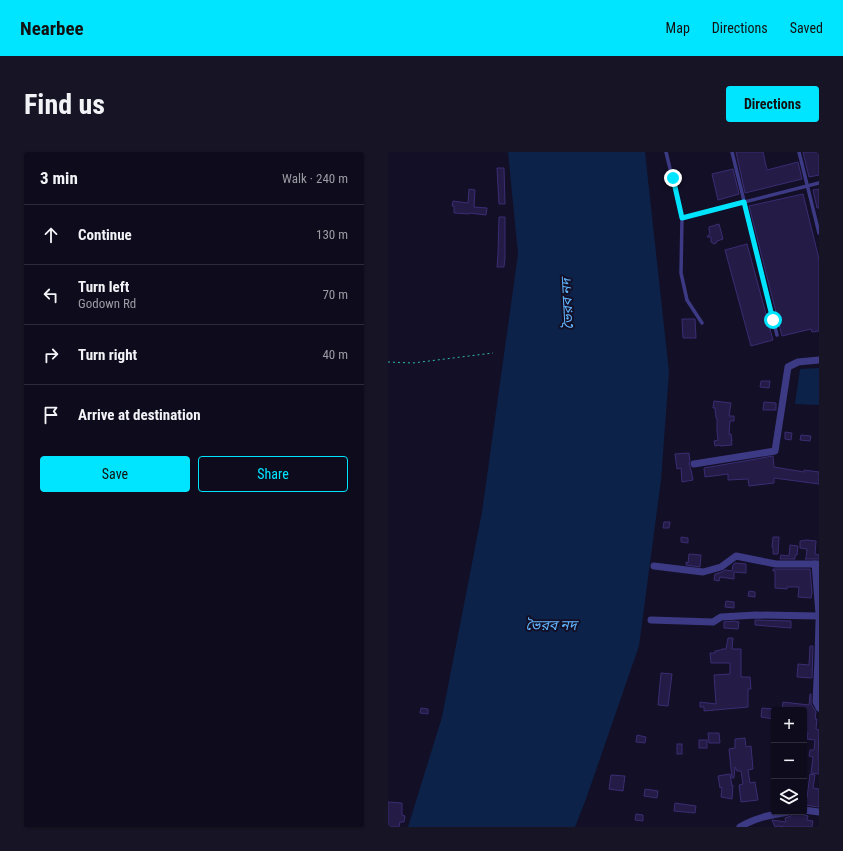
<!DOCTYPE html>
<meta charset="utf-8">
<style>
:root{--surface:#0e0b1c;--page:#171425;--text:#f1f3f6;--muted:#9b9ba3;--line:#2e2b3b;--accent:#00e5ff}
body{margin:0;font-family:"Roboto Condensed","Noto Sans Bengali",sans-serif;background:var(--page);color:var(--text)}
.controls{position:absolute;right:12px;bottom:12px;display:grid;overflow:hidden;border-radius:4px;box-shadow:0 1px 3px #0004}
.controls button{width:36px;height:36px;display:grid;place-items:center;padding:0;border:0;border-bottom:1px solid var(--line);background:var(--surface);color:var(--text);font:20px sans-serif}
.stop{position:absolute;width:12px;height:12px;margin:-9px;border:3px solid #00e5ff;border-radius:50%;background:#fff}
.stop.end{background:#00e5ff;border-color:#fff;box-shadow:0 1px 4px #0008}
.list{margin:0;padding:0;list-style:none}
h2{display:flex;justify-content:space-between;align-items:center;height:52px;margin:0;padding:0 16px;font-size:17px}
h2 small{font-size:13px;font-weight:400;color:var(--muted)}
.list li{display:grid;grid-template-columns:26px 1fr auto;gap:12px;align-items:center;box-sizing:border-box;height:60px;padding:0 16px;border-top:1px solid var(--line)}
.list b{display:block;font-size:15px;white-space:nowrap}
.list p{margin:0;font-size:13px;white-space:nowrap;color:var(--muted)}
.list em{font-size:13px;font-style:normal;color:var(--muted)}
.actions{display:flex;gap:8px;padding:12px 16px}
.actions a{flex:1;padding:9px 0;border:1px solid var(--accent);border-radius:4px;text-align:center;font-size:14px;color:var(--accent)}
.actions .main{background:var(--accent);color:#111}
.icon{flex:none;width:22px;height:22px;fill:none;stroke:currentColor;stroke-width:2;stroke-linecap:round;stroke-linejoin:round}
.map{position:relative;flex:none;width:431px;height:675px;overflow:hidden;border-radius:4px}
header{display:flex;align-items:center;gap:24px;box-sizing:border-box;height:56px;padding:0 20px;background:var(--accent);color:#111}
header strong{font-size:19px}
nav{display:flex;gap:22px;margin-inline-start:auto;font-size:14px}
.intro{display:flex;align-items:center;justify-content:space-between;box-sizing:border-box;height:96px;padding:0 24px}
h1{margin:0;font-size:28px}
.button{padding:10px 18px;border-radius:4px;background:var(--accent);color:#111;font-size:14px;font-weight:700}
main{display:flex;gap:24px;padding:0 24px}
aside{flex:1;background:var(--surface);border-radius:4px;box-shadow:0 1px 3px #0004}
.map>svg:first-child{display:block}
.water{fill:#0c2248}
.building{fill:#241b47;stroke:#3b2d73}
.lines{fill:none;stroke-linecap:round;stroke-linejoin:round}
.path{stroke:#2fb8b0;stroke-width:1;stroke-dasharray:2 3;stroke-linecap:butt}
.service{stroke:#3d3a85;stroke-width:3.5}
.minor{stroke:#3d3a85;stroke-width:7}
.route{stroke:#00e5ff;stroke-width:5}
.labels{text-anchor:middle;stroke-width:4;stroke-linejoin:round;paint-order:stroke}
.water-label{font-size:14px;font-style:italic;fill:#62b6ff;stroke:#130f26}
</style>
<header>
<strong>Nearbee</strong>
<nav><a>Map</a><a>Directions</a><a>Saved</a></nav>
</header>
<div class="intro"><h1>Find us</h1><a class="button">Directions</a></div>
<main>
<aside>
<h2>3 min<small>Walk · 240 m</small></h2>
<ul class="list">
<li><svg class="icon" aria-label="ahead" viewBox="0 0 24 24"><path d="M12 20V5M6 11l6-6 6 6"/></svg><div><b>Continue</b></div><em>130 m</em></li>
<li><svg class="icon" aria-label="left" viewBox="0 0 24 24"><path d="M17 20v-9H6M10 6l-5 5 5 5"/></svg><div><b>Turn left</b><p>Godown Rd</p></div><em>70 m</em></li>
<li><svg class="icon" aria-label="right" viewBox="0 0 24 24"><path d="M7 20v-9h11M14 6l5 5-5 5"/></svg><div><b>Turn right</b></div><em>40 m</em></li>
<li><svg class="icon" aria-label="arrive" viewBox="0 0 24 24"><path d="M6 21V4h12l-3 4 3 4H6"/></svg><div><b>Arrive at destination</b></div></li>
</ul>
<div class="actions"><a class="main">Save</a><a>Share</a></div>
</aside>
<div class="map">
<svg width="431" height="675" viewBox="0 0 431 675">
<rect width="100%" height="100%" fill="#130f26"/>
<g class="water">
<polygon points="120,0 257,0 281,220 273,328 251,494 198,647 187,675 20,675 54,565 94,360 130,102"/>
<polygon points="431,216 431,253 407,252 412,217"/>
</g>
<g class="building">
<polygon points="348,0 375,0 379,18 410,10 414,27 357,41"/>
<polygon points="415,0 431,0 431,23 421,25"/>
<polygon points="109,16 116,16 117,52 111,52"/>
<polygon points="345,17 351,42 330,48 324,22"/>
<polygon points="81,37 87,38 86,55 99,56 98,63 81,61 81,62 66,61 66,54 64,54 65,49 80,51"/>
<polygon points="431,37 431,56 429,56 425,38"/>
<polygon points="415,42 431,107 431,179 424,180 423,177 394,184 361,54"/>
<polygon points="111,65 117,65 117,106 116,115 109,115 110,102"/>
<polygon points="331,72 335,87 329,89 328,91 326,92 323,90 323,85 319,85 322,81 321,78 321,75"/>
<polygon points="359,92 385,188 363,194 337,98"/>
<polygon points="294,167 307,167 308,186 295,186"/>
<polygon points="373,229 382,229 381,236 372,235"/>
<polygon points="326,249 343,251 341,264 346,264 346,269 342,269 341,282 343,282 344,289 343,289 344,293 332,294 332,293 327,294 326,289 330,288 329,279 329,266 328,266 327,256 325,256"/>
<polygon points="376,250 388,251 388,258 375,258"/>
<polygon points="397,280 404,281 403,288 397,287"/>
<polygon points="413,283 423,284 422,289 412,288"/>
<polygon points="301,301 302,309 301,312 303,318 305,328 294,330 293,316 289,317 287,302"/>
<polygon points="385,304 386,315 416,320 416,318 431,320 431,332 386,326 386,331 361,334 360,327 340,328 340,322 317,325 316,316"/>
<polygon points="276,370 282,370 281,376 275,376"/>
<polygon points="293,385 300,386 300,391 293,390"/>
<polygon points="385,385 391,385 390,402 385,402 385,395 384,395"/>
<polygon points="419,388 428,389 427,402 431,403 431,407 417,407 418,407 419,397 412,396 412,389"/>
<polygon points="402,393 410,394 409,403 407,403 407,407 392,407 393,403 401,404"/>
<polygon points="301,402 313,403 312,415 298,413 298,410 300,411"/>
<polygon points="347,411 358,412 358,421 346,420 346,427 332,425 331,429 326,428 327,422 334,420 337,418 344,419 345,413"/>
<polygon points="385,417 422,417 424,441 423,446 410,445 411,435 399,435 399,437 387,436 387,419 385,419"/>
<polygon points="361,439 367,440 367,445 360,444"/>
<polygon points="338,449 346,450 346,456 337,455"/>
<polygon points="367,468 403,469 403,476 367,473"/>
<polygon points="346,469 351,470 350,477 336,476 336,470"/>
<polygon points="340,486 345,486 344,497 353,497 353,525 362,525 363,537 360,537 360,555 316,559 316,555 312,555 312,550 328,552 326,523 342,522 342,511 323,511 322,501 327,501 327,499 333,498 334,497 338,497"/>
<polygon points="422,494 425,494 424,526 409,525 410,512 421,513"/>
<polygon points="273,521 284,522 280,554 270,553"/>
<polygon points="422,542 423,542 423,552 428,560 427,567 429,567 428,577 431,578 430,607 431,607 431,622 423,621 425,605 421,604 422,598 426,598 427,588 419,587 420,581 416,580 417,573 416,573 416,558 394,558 395,550 421,553"/>
<polygon points="33,556 40,557 40,562 32,561"/>
<polygon points="374,556 386,557 386,567 373,565"/>
<polygon points="320,581 331,581 332,591 321,591"/>
<polygon points="249,583 258,585 257,591 248,590"/>
<polygon points="357,586 358,595 363,594 365,617 360,618 362,631 367,630 370,648 353,650 351,633 355,632 353,619 349,619 347,615 346,626 344,626 341,597 347,596 347,587"/>
<rect x="311" y="588" width="8" height="8"/>
<rect x="289" y="592" width="5" height="10"/>
<polygon points="342,622 344,634 345,633 344,647 333,645 334,635 332,636 330,624"/>
<polygon points="422,622 427,623 425,636 431,637 431,655 416,653 416,646 419,646"/>
<polygon points="223,623 237,624 235,639 221,637"/>
<polygon points="257,637 270,639 269,646 256,644"/>
<polygon points="0,650 14,651 14,663 17,664 16,670 12,670 11,675 0,675"/>
<polygon points="287,651 308,654 307,661 286,659"/>
<polygon points="406,660 406,661 411,660 413,662 420,664 419,668 425,669 424,675 398,675 390,674 387,675 384,668 398,670 397,666 403,664"/>
<polygon points="248,662 255,663 255,669 247,668"/>
</g>
<g class="lines">
<polyline class="path" points="0,210 25,211 105,201"/>
<g class="service">
<polyline points="278,0 294,66 293,121 299,148 314,171"/>
<polyline points="344,0 389,183"/>
<polyline points="411,0 431,81"/>
<polyline points="294,66 431,31"/>
</g>
<g class="minor">
<polyline points="306,312 387,299 400,215 410,210 431,208"/>
<polyline points="427,412 431,462"/>
<polyline points="266,414 315,420 333,415 348,404 388,412 431,412"/>
<polyline points="263,468 325,470 333,465 368,463 431,464"/>
<polyline points="431,469 430,506 428,550 431,556"/>
<polyline points="416,658 431,660"/>
<path d="M352 675C366 666 383 663 400 660"/>
</g>
</g>
<g class="lines">
<polyline class="route" points="285,26 294,66 356,50 385,168"/>
</g>
<g class="labels">
<g class="water-label">
<text transform="translate(179 152) rotate(-93)" y="5">ভৈরব নদ</text>
<text x="163" y="478">ভৈরব নদ</text>
</g>
</g>
</svg>
<div class="controls">
<button>+</button>
<button>−</button>
<button><svg class="icon" aria-label="layers" viewBox="0 0 24 24"><path d="M12 4l9 5-9 5-9-5zM3 14l9 5 9-5"/></svg></button>
</div>
<div class="stop" style="left:385px;top:168px"></div>
<div class="stop end" style="left:285px;top:26px"></div>
</div>
</main>
